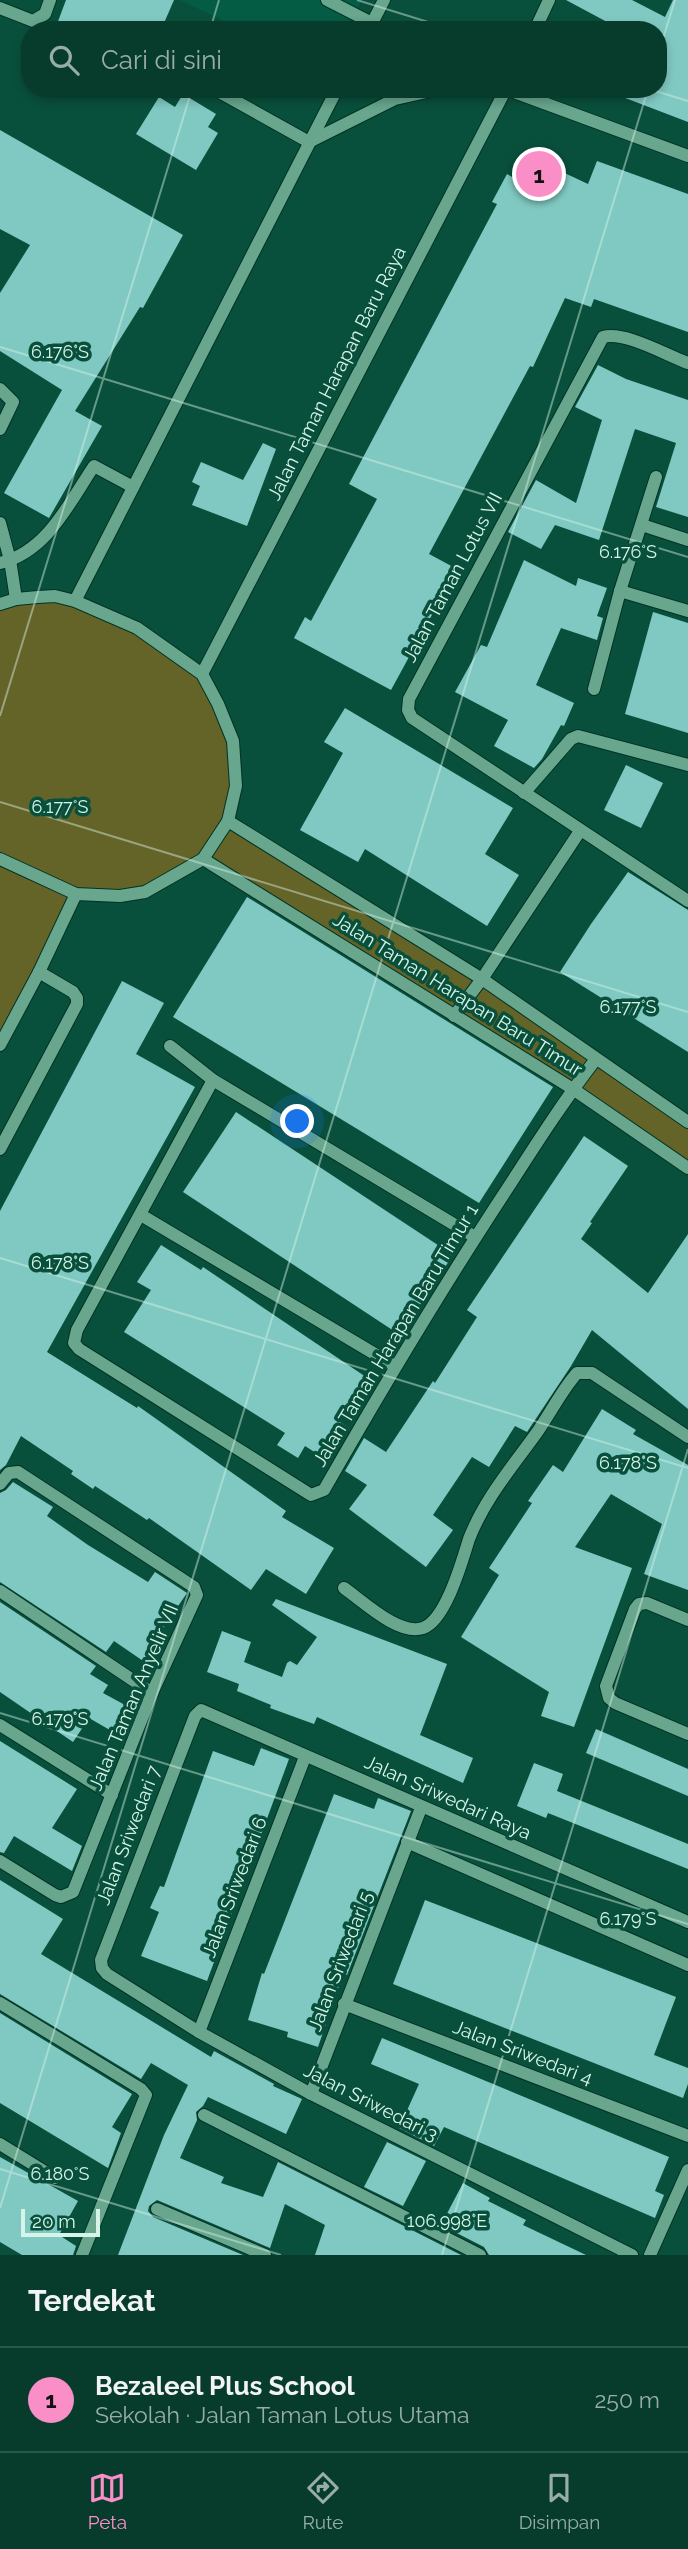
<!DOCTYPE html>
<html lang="id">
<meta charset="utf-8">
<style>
:root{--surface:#073c2d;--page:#104335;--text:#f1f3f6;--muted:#98adaa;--line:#285649;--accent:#fa8fc7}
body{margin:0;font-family:Raleway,sans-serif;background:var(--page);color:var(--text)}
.scale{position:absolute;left:21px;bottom:18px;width:79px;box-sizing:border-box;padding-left:7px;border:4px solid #d6f5e8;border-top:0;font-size:19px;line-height:24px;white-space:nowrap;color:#d6f5e8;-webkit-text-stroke:5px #09503c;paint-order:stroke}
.you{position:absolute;left:298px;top:1122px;width:24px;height:24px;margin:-18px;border:5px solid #fff;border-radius:50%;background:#1a73e8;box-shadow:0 0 0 10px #1a73e833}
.badge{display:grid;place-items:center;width:46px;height:46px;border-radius:50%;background:var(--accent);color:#111;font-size:23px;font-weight:700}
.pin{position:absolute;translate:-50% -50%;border:4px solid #fff;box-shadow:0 2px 7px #0006}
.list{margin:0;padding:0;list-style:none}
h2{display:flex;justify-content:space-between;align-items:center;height:91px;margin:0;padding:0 28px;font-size:30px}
h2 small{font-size:23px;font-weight:400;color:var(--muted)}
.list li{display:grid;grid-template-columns:46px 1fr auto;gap:21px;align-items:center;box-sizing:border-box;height:105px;padding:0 28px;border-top:2px solid var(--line)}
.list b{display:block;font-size:26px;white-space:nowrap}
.list p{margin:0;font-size:23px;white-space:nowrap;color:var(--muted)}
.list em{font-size:23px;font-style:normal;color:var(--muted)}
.icon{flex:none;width:38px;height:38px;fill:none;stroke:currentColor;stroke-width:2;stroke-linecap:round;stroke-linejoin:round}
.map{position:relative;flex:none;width:688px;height:2255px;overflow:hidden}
.search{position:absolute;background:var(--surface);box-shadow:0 4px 10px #0003;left:21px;right:21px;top:21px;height:77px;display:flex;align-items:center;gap:18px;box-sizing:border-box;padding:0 24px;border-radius:28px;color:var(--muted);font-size:26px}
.sheet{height:196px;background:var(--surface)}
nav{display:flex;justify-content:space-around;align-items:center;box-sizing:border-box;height:98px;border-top:2px solid var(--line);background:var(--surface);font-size:19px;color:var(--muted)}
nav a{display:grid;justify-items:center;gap:4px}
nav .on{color:var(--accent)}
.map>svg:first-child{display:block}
.built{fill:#055c45}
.green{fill:#656428}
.building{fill:#80c9c2}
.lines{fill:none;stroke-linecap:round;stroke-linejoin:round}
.minor-casing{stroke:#003324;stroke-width:14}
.minor{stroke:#68a68e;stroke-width:12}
.ticks{fill:none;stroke:#d6f5e8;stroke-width:2;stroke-opacity:0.45}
.labels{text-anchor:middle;stroke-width:7;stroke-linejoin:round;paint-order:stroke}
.street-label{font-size:19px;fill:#d6f5e8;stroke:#09503c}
.ticks-label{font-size:18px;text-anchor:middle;fill:#d6f5e8;stroke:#09503c;stroke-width:7;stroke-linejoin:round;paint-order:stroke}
</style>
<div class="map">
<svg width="688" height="2255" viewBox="0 0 688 2255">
<rect width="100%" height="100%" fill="#09503c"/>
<polygon class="built" points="180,0 362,0 346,30 243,30"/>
<polygon class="green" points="58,597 137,628 202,674 233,741 228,821 482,979 688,1122 688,1168 204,859 145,892 76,894 0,1046 0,605"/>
<g class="building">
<polygon points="66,0 174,0 161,30 73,30 57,24"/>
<polygon points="566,0 632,0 665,17 673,0 688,0 688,122 607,91 658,89 658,30 622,30"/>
<polygon points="183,94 216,114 208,127 218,133 196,170 136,134 159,97 175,107"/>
<polygon points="0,130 183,235 143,308 140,307 75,411 102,426 49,518 4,493 62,390 0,351 0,293 30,245 0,229"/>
<polygon points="522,153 588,184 597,161 688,194 688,332 594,299 591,307 565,298 533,367 530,366 429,554 457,569 391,690 294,638 305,617 311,621 377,499 349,484 497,204 492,202 507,174 512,177"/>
<polygon points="598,365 626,379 688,400 688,517 656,507 676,443 635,429 599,540 555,525 541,549 508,532 536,480 576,503 602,420 575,407"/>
<polygon points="263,443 276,449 247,526 192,505 200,486 192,482 201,462 243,480"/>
<polygon points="524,560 576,586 578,578 607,588 597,616 603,618 597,640 561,628 536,685 574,703 564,726 561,725 542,759 534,768 494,746 508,720 455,692 481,645 487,647"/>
<polygon points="653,612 688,623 688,733 625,714"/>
<polygon points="345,708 513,808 485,854 519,875 487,926 365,849 358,862 300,830 343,753 324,742"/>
<polygon points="626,765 663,783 641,828 604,810"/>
<polygon points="628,872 688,910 688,1052 560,972 591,924"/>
<polygon points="247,897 553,1087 479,1203 173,1017"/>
<polygon points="122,981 164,1003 136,1054 195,1087 47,1352 137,1408 138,1406 286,1511 282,1517 334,1548 306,1594 266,1569 251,1590 149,1518 147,1520 95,1486 93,1489 71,1474 73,1471 21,1436 6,1465 0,1470 0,1211"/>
<polygon points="236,1112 453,1255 400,1335 183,1192"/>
<polygon points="584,1136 628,1166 590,1222 592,1223 581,1239 648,1293 688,1234 688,1409 592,1330 571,1366 527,1432 515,1426 489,1467 472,1457 433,1515 453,1530 426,1567 349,1509 367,1485 345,1471 364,1438 386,1452 433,1381 435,1383 477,1317 467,1310"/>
<polygon points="161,1245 201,1270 203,1267 366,1377 337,1420 349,1428 330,1462 305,1446 298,1458 277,1445 285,1433 124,1332 151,1290 137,1282"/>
<polygon points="602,1409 636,1430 633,1434 688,1465 688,1590 644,1574 662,1524 611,1494 575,1547 632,1568 574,1727 541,1716 549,1692 461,1637 499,1575 489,1568 532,1503 528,1501 553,1465 563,1472"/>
<polygon points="13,1482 53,1507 47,1516 88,1545 148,1582 155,1572 187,1593 161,1631 169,1636 149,1665 114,1641 106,1652 0,1582 0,1493 6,1490"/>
<polygon points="276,1599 447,1664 420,1735 473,1758 463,1783 317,1717 314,1724 270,1708 271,1705 237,1691 239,1684 207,1672 222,1631 251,1642 244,1662 282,1677 287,1663 290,1661 297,1665 317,1637 272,1605"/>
<polygon points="0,1602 96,1666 90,1674 108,1685 103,1693 136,1711 122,1737 89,1718 73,1742 0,1692"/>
<polygon points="596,1729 688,1769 688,1796 586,1753"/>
<polygon points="0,1741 77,1789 52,1828 82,1846 72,1871 14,1836 4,1853 0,1852"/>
<polygon points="261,1748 289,1759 207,1981 141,1956 159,1912 150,1908 160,1886 164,1887 213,1751 254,1766"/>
<polygon points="534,1763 563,1774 557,1791 688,1844 688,1869 548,1813 546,1818 517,1806"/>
<polygon points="334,1794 374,1809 378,1798 411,1811 347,1975 343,1974 318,2047 287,2037 288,2032 248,2020 262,1973 264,1974"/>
<polygon points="0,1880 63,1919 41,1954 211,2057 214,2051 274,2084 273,2086 302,2099 286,2134 208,2097 203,2106 196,2112 197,2120 180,2158 224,2177 221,2183 263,2197 278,2162 461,2255 315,2255 325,2225 285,2204 270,2248 157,2200 149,2206 148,2211 153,2217 243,2255 118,2255 164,2135 188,2085 151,2063 141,2079 0,1994"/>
<polygon points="425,1900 676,1997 654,2055 688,2068 688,2084 683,2098 393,1984"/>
<polygon points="0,2013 132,2094 112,2127 121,2133 108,2168 0,2103"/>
<polygon points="382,2038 669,2157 655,2191 664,2195 655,2218 444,2127 434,2146 399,2128 419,2084 371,2064"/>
<polygon points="387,2142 426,2161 403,2206 364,2187"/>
<polygon points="0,2157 78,2201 59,2235 76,2246 73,2255 22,2255 0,2242"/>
<polygon points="463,2183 490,2198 488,2201 526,2220 523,2225 586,2255 489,2255 484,2247 441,2225"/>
</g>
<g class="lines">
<defs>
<g id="minor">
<polyline points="327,0 372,23"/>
<polyline points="0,8 33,21 45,14 50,0"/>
<polyline points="369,29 384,0"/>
<polyline points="535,30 549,0"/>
<polyline points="214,89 309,142 395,99 431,91 506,89 688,156"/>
<path d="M688 363C666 355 625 331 603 337L409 699 408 710 412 718 688 901"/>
<polyline points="0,389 13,402 0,429"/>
<polyline points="0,523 10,560 16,599"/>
<polyline points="642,525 688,540"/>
<path d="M0 563C47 552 69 503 94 466L133 487"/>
<polyline points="620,591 688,611"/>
<polyline points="75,601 337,89"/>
<polyline points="0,604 16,599 38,597 55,596 75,601 137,628 202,674 218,704 233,741 236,786 228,821 203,859 145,892 120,896 76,894 0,859"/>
<polyline points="202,674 506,89"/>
<polyline points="594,689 620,591 656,477"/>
<polyline points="524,793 571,739 578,736 688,765"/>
<polyline points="228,821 482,979 688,1122"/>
<polyline points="203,859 573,1089 688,1168"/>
<polyline points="454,1016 482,979 580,831"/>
<polyline points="0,1045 39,972 76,894"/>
<polyline points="170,1046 213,1080 475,1237"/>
<path d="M213 1080 77 1330 74 1343 79 1349 311 1495 324 1490C384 1385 445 1283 511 1183 538 1141 565 1099 596 1059"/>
<polyline points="0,1149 77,1004 77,998 73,992 39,972"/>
<polyline points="141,1215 395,1366"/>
<polyline points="0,1484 9,1473 18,1472 194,1587 197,1595 152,1693 73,1892 61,1897 55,1895 0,1861"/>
<path d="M344 1588C364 1602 399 1636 423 1628 446 1620 462 1561 469 1539 485 1498 513 1466 538 1431 551 1412 562 1390 577 1373H592L688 1437"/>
<polyline points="0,1591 152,1693"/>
<polyline points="688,1620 647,1603 639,1604 635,1609 606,1686 609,1698 615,1703 688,1734"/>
<polyline points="0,1725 112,1795"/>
<polyline points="407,1842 688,1965"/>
<polyline points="0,2003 141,2089 146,2095 82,2255"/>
<polyline points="344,2004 688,2136"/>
<polyline points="199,2032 305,1757"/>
<polyline points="311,2094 421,1808"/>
<polyline points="204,2115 480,2255"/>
<polyline points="0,2144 55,2178"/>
<polyline points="157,2209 265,2255"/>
<polyline points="632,2255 311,2094 199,2032 107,1974 102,1968 101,1960 195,1716 201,1710 688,1922"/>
<polyline points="650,2255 688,2170"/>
</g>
</defs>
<use href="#minor" class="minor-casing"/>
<use href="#minor" class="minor"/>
</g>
<path class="ticks" d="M357 0 454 30M210 30 219 0M658 55 675 0M649 89 688 101M0 347 688 557M0 716 192 89M0 802 688 1012M0 1258 688 1468M0 1713 688 1924M0 2169 281 2255M0 2208 648 89M442 2255 688 1449"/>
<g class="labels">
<g class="street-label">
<text transform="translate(336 373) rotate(-63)" y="7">Jalan Taman Harapan Baru Raya</text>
<text transform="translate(452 577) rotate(-62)" y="7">Jalan Taman Lotus VII</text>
<text transform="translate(458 994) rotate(32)" y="7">Jalan Taman Harapan Baru Timur</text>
<text transform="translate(395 1335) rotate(-59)" y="7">Jalan Taman Harapan Baru Timur 1</text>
<text transform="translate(133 1697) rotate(-67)" y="7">Jalan Taman Anyelir VII</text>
<text transform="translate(448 1797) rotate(24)" y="7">Jalan Sriwedari Raya</text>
<text transform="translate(128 1835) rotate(-69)" y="7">Jalan Sriwedari 7</text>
<text transform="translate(234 1887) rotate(-69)" y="7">Jalan Sriwedari 6</text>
<text transform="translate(340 1961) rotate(-69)" y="7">Jalan Sriwedari 5</text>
<text transform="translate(523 2052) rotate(21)" y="7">Jalan Sriwedari 4</text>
<text transform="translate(371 2102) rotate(27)" y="7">Jalan Sriwedari 3</text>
</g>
</g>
<g class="ticks-label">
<text x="60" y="358">6.176°S</text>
<text x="628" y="558">6.176°S</text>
<text x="60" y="813">6.177°S</text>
<text x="628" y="1013">6.177°S</text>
<text x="60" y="1269">6.178°S</text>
<text x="628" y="1469">6.178°S</text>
<text x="60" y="1725">6.179°S</text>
<text x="628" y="1925">6.179°S</text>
<text x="60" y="2180">6.180°S</text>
<text x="447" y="2227">106.998°E</text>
</g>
</svg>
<div class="scale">20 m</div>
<div class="you"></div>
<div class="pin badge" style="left:539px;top:174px">1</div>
<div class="search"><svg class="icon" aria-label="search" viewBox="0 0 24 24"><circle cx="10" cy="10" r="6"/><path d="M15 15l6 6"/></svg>Cari di sini</div>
</div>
<section class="sheet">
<h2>Terdekat<small></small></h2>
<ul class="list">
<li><span class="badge">1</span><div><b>Bezaleel Plus School</b><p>Sekolah · Jalan Taman Lotus Utama</p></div><em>250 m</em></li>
</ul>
</section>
<nav>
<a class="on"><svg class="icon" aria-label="map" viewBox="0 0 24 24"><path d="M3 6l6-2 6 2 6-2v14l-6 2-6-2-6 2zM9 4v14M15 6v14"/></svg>Peta</a>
<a><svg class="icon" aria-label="directions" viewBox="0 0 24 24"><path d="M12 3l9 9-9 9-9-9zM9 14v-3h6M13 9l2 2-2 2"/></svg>Rute</a>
<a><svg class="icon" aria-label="saved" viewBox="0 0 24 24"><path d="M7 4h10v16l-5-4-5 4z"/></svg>Disimpan</a>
</nav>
